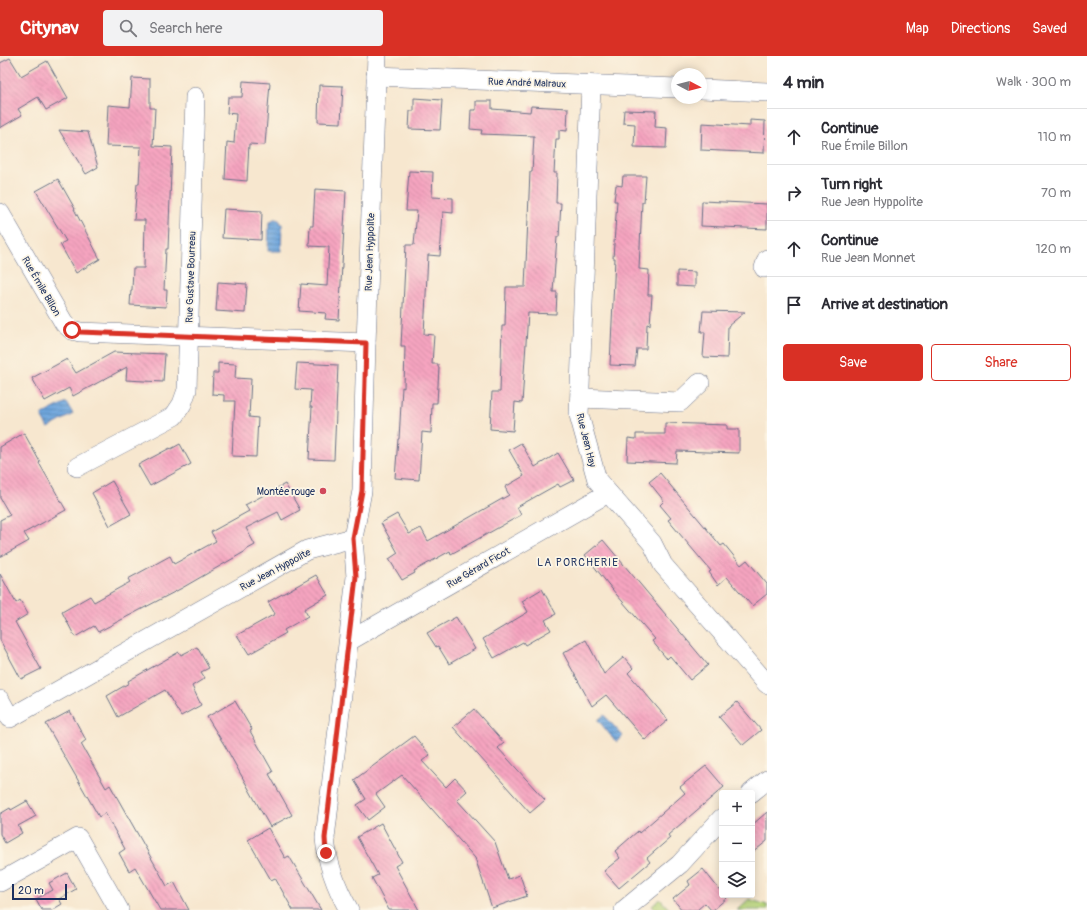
<!DOCTYPE html>
<meta charset="utf-8">
<style>
:root{--surface:#fff;--page:#f2f2f3;--text:#2b2b33;--muted:#7c7c81;--line:#e1e1e2;--accent:#d93025}
body{margin:0;font-family:Pangolin,sans-serif;background:var(--page);color:var(--text)}
.controls{position:absolute;right:12px;bottom:12px;display:grid;overflow:hidden;border-radius:4px;box-shadow:0 2px 10px #0003}
.controls button{width:36px;height:36px;display:grid;place-items:center;padding:0;border:0;border-bottom:1px solid var(--line);background:var(--surface);color:var(--text);font:20px sans-serif}
.compass{position:absolute;left:671px;top:12px;width:36px;height:36px;border-radius:50%;background:var(--surface);box-shadow:0 2px 10px #0003;rotate:97deg}
.scale{position:absolute;left:12px;bottom:10px;width:55px;box-sizing:border-box;padding-left:4px;border:2px solid #1b2f5e;border-top:0;font-size:11px;line-height:14px;white-space:nowrap;color:#1b2f5e;-webkit-text-stroke:3px #fcf5e5;paint-order:stroke}
.stop{position:absolute;width:12px;height:12px;margin:-9px;border:3px solid #d93025;border-radius:50%;background:#fff}
.stop.end{background:#d93025;border-color:#fff;box-shadow:0 1px 4px #0008}
.list{margin:0;padding:0;list-style:none}
h2{display:flex;justify-content:space-between;align-items:center;height:52px;margin:0;padding:0 16px;font-size:17px}
h2 small{font-size:13px;font-weight:400;color:var(--muted)}
.list li{display:grid;grid-template-columns:26px 1fr auto;gap:12px;align-items:center;box-sizing:border-box;height:56px;padding:0 16px;border-top:1px solid var(--line)}
.list b{display:block;font-size:15px;white-space:nowrap}
.list p{margin:0;font-size:13px;white-space:nowrap;color:var(--muted)}
.list em{font-size:13px;font-style:normal;color:var(--muted)}
.actions{display:flex;gap:8px;padding:12px 16px}
.actions a{flex:1;padding:9px 0;border:1px solid var(--accent);border-radius:4px;text-align:center;font-size:14px;color:var(--accent)}
.actions .main{background:var(--accent);color:#fff}
.icon{flex:none;width:22px;height:22px;fill:none;stroke:currentColor;stroke-width:2;stroke-linecap:round;stroke-linejoin:round}
.map{position:relative;flex:none;width:767px;height:854px;overflow:hidden}
header{display:flex;align-items:center;gap:24px;box-sizing:border-box;height:56px;padding:0 20px;background:var(--accent);color:#fff}
header strong{font-size:19px}
nav{display:flex;gap:22px;margin-inline-start:auto;font-size:14px}
.search{width:280px;height:36px;background:var(--page);display:flex;align-items:center;gap:10px;box-sizing:border-box;padding:0 14px;border-radius:4px;color:var(--muted);font-size:15px}
main{display:flex}
aside{flex:1;background:var(--surface)}
.map>svg:first-child{display:block}
.grass{fill:#b6d379;stroke:#68816c}
.water{fill:url(#water-rules);stroke:#446a9e}
.building{fill:url(#building-back-hatch)}
.lines{fill:none;stroke-linecap:round;stroke-linejoin:round}
.minor-casing{stroke:#686f86;stroke-width:20}
.minor{stroke:#fff;stroke-width:19}
.route{stroke:#d93025;stroke-width:5}
.poi-dot{fill:#d1495b;stroke:#fcf5e5;stroke-width:1.5}
.labels{text-anchor:middle;stroke-width:3.5;stroke-linejoin:round;paint-order:stroke}
.street-label{font-size:10px;fill:#1b2f5e;stroke:#fcf5e5}
.poi-label{font-size:10px;fill:#1b2f5e;stroke:#fcf5e5;text-anchor:end}
.neighbourhood-label{font-size:11px;letter-spacing:1px;fill:#1b2f5e;stroke:#fcf5e5}
</style>
<header>
<strong>Citynav</strong>
<div class="search"><svg class="icon" aria-label="search" viewBox="0 0 24 24"><circle cx="10" cy="10" r="6"/><path d="M15 15l6 6"/></svg>Search here</div>
<nav><a>Map</a><a>Directions</a><a>Saved</a></nav>
</header>
<main>
<div class="map">
<svg width="767" height="854" viewBox="0 0 767 854">
<defs>
<pattern id="water-rules" width="6" height="5" patternUnits="userSpaceOnUse"><rect width="6" height="5" fill="#6ea6dd"/><path d="M0 2.5h6" fill="none" stroke="#5a88b6"/></pattern>
<pattern id="building-back-hatch" width="6" height="6" patternUnits="userSpaceOnUse"><rect width="6" height="6" fill="#f6a4c0"/><path d="M-1 5l2 2M0 0l6 6M5-1l2 2" fill="none" stroke="#c6869f"/></pattern>
</defs>
<rect width="100%" height="100%" fill="#fcf5e5"/>
<filter id="ink" filterUnits="userSpaceOnUse"><feTurbulence type="fractalNoise" baseFrequency=".025" numOctaves="2"/><feDisplacementMap in="SourceGraphic" scale="8" xChannelSelector="R" yChannelSelector="G"/><feConvolveMatrix kernelMatrix="1 2 1 2 8 2 1 2 1" color-interpolation-filters="sRGB"/></filter>
<filter id="wash" filterUnits="userSpaceOnUse"><feTurbulence type="fractalNoise" baseFrequency=".012" numOctaves="4" result="noise"/><feDisplacementMap in="SourceGraphic" scale="16" xChannelSelector="R" yChannelSelector="G"/><feGaussianBlur stdDeviation="0.9" result="paint"/><feColorMatrix in="noise" values="0 0 0 0 0 0 0 0 0 0 0 0 0 0 0 0 0 1.4 0 .05"/><feComposite in="paint" operator="in"/></filter>
<g filter="url(#wash)">
<rect width="100%" height="100%" fill="#f7e7cf"/>
<g class="grass">
<polygon points="660,843 670,854 656,854 652,850"/>
<polygon points="749,843 767,849 767,854 737,854"/>
</g>
<g class="water">
<polygon points="274,163 277,163 280,165 281,168 282,168 281,195 268,195 269,167 270,167 271,165"/>
<polygon points="66,346 73,358 48,372 42,362 43,358"/>
<polygon points="604,659 623,680 616,686 598,664"/>
</g>
<g id="blocks">
<g class="building">
<polygon points="10,2 21,20 47,5 68,42 46,54 38,41 18,53 22,59 0,72 0,7"/>
<polygon points="132,22 150,23 150,52 155,52 153,90 172,91 168,193 166,193 164,234 167,234 166,251 130,249 131,234 132,234 133,212 144,212 145,164 134,164 137,128 139,128 141,91 106,90 108,49 130,51"/>
<polygon points="243,25 270,27 265,89 249,88 247,125 225,123 227,86 234,87 236,58 227,57 228,41 242,41"/>
<polygon points="319,29 343,30 341,67 318,66"/>
<polygon points="414,42 442,44 440,74 409,73 410,55 414,55"/>
<polygon points="476,45 492,45 492,53 530,56 531,50 568,52 567,75 559,74 559,83 556,83 554,117 557,117 556,147 561,147 559,181 557,181 553,236 557,236 556,258 528,257 522,347 515,346 513,375 490,373 492,336 500,336 502,270 505,270 506,231 525,231 530,116 532,116 534,80 481,78 482,74 470,73 471,54 476,54"/>
<polygon points="624,54 656,55 655,71 667,72 666,92 634,91 635,68 623,67"/>
<polygon points="750,64 765,65 764,97 701,94 702,67 750,70"/>
<polygon points="59,74 88,76 98,111 86,118"/>
<polygon points="409,115 433,116 432,141 453,142 453,157 443,156 440,200 428,199 424,278 434,279 432,308 438,308 438,311 439,311 437,347 432,347 431,377 422,376 419,424 395,422 398,383 399,383 402,331 404,332 405,290 401,290 406,189 414,189 417,155 406,155"/>
<polygon points="623,120 646,120 644,146 642,146 639,213 649,214 648,239 652,239 650,269 647,268 646,293 637,293 635,310 610,309 615,202 613,202 617,145 614,145 616,129 622,130"/>
<polygon points="58,123 75,153 74,153 100,203 76,217 60,188 66,185 36,135"/>
<polygon points="315,133 346,135 339,264 325,263 326,257 299,255 301,228 327,230 329,191 309,190 310,170 313,170"/>
<polygon points="702,145 767,148 767,173 701,170"/>
<polygon points="224,153 262,155 261,184 222,182"/>
<polygon points="677,215 695,216 695,231 677,230"/>
<polygon points="218,226 247,228 245,257 216,255"/>
<polygon points="703,255 745,256 728,270 727,302 703,301 705,276 701,276"/>
<polygon points="114,296 165,298 163,326 126,324 127,311 73,340 69,332 45,345 32,322 67,303 76,317"/>
<polygon points="218,307 236,308 235,322 251,323 249,361 258,362 256,401 232,400 235,345 224,345 224,339 212,338 213,317 218,317"/>
<polygon points="297,307 338,309 334,404 309,403 312,351 310,351 311,334 295,333"/>
<polygon points="665,367 727,369 727,373 739,373 739,397 677,395 676,407 627,405 628,382 636,383 636,378 665,378"/>
<polygon points="24,377 40,406 39,407 66,454 24,477 29,485 0,501 0,464 10,459 0,442 0,391"/>
<polygon points="521,387 535,411 558,397 574,424 560,431 558,428 517,451 521,459 451,498 450,495 414,515 415,517 402,524 389,503 398,497 381,467 397,458 409,478 421,472 428,485 509,439 505,431 524,420 509,394"/>
<polygon points="180,388 191,408 150,430 138,409 170,392 171,393"/>
<polygon points="660,417 721,490 724,488 741,509 747,504 767,528 767,538 752,550 727,521 718,529 709,516 711,515 668,464 671,462 660,449 664,445 649,426"/>
<polygon points="112,425 131,458 110,470 92,437"/>
<polygon points="285,428 300,454 282,464 278,456 246,472 255,489 246,494 246,495 182,532 98,576 94,570 75,581 62,556 90,540 94,546 130,526 128,523 170,500 174,508 216,485 211,476 249,455 245,449"/>
<polygon points="603,484 708,609 690,624 670,600 667,603 652,585 655,583 616,538 585,499"/>
<polygon points="0,518 16,547 20,544 28,558 15,566 41,613 21,623 0,584"/>
<polygon points="316,519 328,539 304,553 308,560 284,574 286,577 249,598 237,579 275,558 268,546"/>
<polygon points="542,533 556,558 545,564 551,574 525,589 523,586 494,602 483,583 528,556 522,545"/>
<polygon points="456,561 475,593 449,608 438,590 436,591 427,577"/>
<polygon points="586,584 604,618 624,601 633,612 628,617 668,664 645,684 606,639 592,650 563,597"/>
<polygon points="197,591 209,612 201,616 205,622 192,630 201,649 181,660 165,634 118,661 107,640 129,627 128,625 179,596 181,599"/>
<polygon points="235,645 252,674 250,675 273,716 269,718 292,759 270,771 225,690 207,661"/>
<polygon points="737,646 761,674 743,689 719,661"/>
<polygon points="474,653 504,687 498,692 545,744 530,757 453,671"/>
<polygon points="70,655 86,684 81,688 106,732 110,729 167,830 174,826 189,854 160,854 135,811 129,815 119,797 125,793 105,757 99,761 46,668"/>
<polygon points="414,680 430,699 422,705 446,731 455,722 467,735 457,744 495,786 508,823 520,819 527,840 492,852 475,802 402,719 376,738 385,751 368,764 357,749 366,743 354,724"/>
<polygon points="706,710 724,731 668,779 670,782 647,802 650,806 619,832 604,815 620,802 615,795 638,775 639,777 685,737 680,731"/>
<polygon points="27,745 36,760 18,770 22,777 5,787 0,778 0,758 10,752 11,754"/>
<polygon points="767,756 767,785 752,797 752,769"/>
<polygon points="381,767 402,806 395,810 419,854 389,854 372,822 378,819 357,781"/>
<polygon points="268,772 285,802 289,800 321,854 293,854 275,822 271,824 248,784"/>
<polygon points="703,813 722,837 722,839 724,839 727,842 713,854 711,854 705,847 697,854 682,854 673,843 690,829 688,825"/>
<polygon points="67,817 76,833 59,843 62,848 52,854 42,854 36,843 53,834 49,827"/>
</g>
</g>
</g>
<g filter="url(#ink)">
<use href="#blocks" fill-opacity="0" stroke="#686f86" stroke-width="1"/>
<g class="lines">
<defs>
<g id="minor">
<polyline points="376,20 677,32"/>
<polyline points="591,29 579,359 597,424 652,487 663,509 767,628"/>
<polyline points="701,33 767,36"/>
<polyline points="0,157 64,267 72,274 80,276 366,287"/>
<polyline points="764,212 767,203"/>
<polyline points="580,342 680,346 700,327"/>
<polyline points="77,411 174,360 182,348 187,334 195,41"/>
<polyline points="349,585 608,437"/>
<polyline points="0,644 10,662 307,494 353,482 362,435 366,287 377,0"/>
<polyline points="751,737 767,724"/>
<polyline points="0,826 78,782 119,854"/>
<path d="M349 854C336 831 327 807 325 782L356 521 353 482"/>
<polyline points="624,854 680,808 722,762"/>
</g>
</defs>
<use href="#minor" class="minor-casing"/>
<use href="#minor" class="minor"/>
</g>
</g>
<g class="lines" filter="url(#ink)">
<polyline class="route" points="72,274 80,276 366,287 362,435 353,482 356,521 325,782 326,797"/>
</g>
<circle class="poi-dot" cx="323" cy="435" r="4"/>
<g class="labels">
<g class="street-label">
<text transform="translate(527 26) rotate(2)" y="4">Rue André Malraux</text>
<text transform="translate(369 196) rotate(-88)" y="4">Rue Jean Hyppolite</text>
<text transform="translate(190 221) rotate(-88)" y="4">Rue Gustave Bourreau</text>
<text transform="translate(42 230) rotate(60)" y="4">Rue Émile Billon</text>
<text transform="translate(587 384) rotate(76)" y="4">Rue Jean Hay</text>
<text transform="translate(478 511) rotate(-30)" y="4">Rue Gérard Ficot</text>
<text transform="translate(275 513) rotate(-28)" y="4">Rue Jean Hyppolite</text>
</g>
<g class="poi-label">
<text x="315" y="439">Montée rouge</text>
</g>
<g class="neighbourhood-label">
<text x="578" y="510">LA PORCHERIE</text>
</g>
</g>
</svg>
<div class="controls">
<button>+</button>
<button>−</button>
<button><svg class="icon" aria-label="layers" viewBox="0 0 24 24"><path d="M12 4l9 5-9 5-9-5zM3 14l9 5 9-5"/></svg></button>
</div>
<svg class="compass" viewBox="-18 -18 36 36"><path d="M0-13l5 13h-10z" fill="#e53935"/><path d="M0 13l5-13h-10z" fill="#7c7c81"/></svg>
<div class="scale">20 m</div>
<div class="stop" style="left:72px;top:274px"></div>
<div class="stop end" style="left:326px;top:797px"></div>
</div>
<aside>
<h2>4 min<small>Walk · 300 m</small></h2>
<ul class="list">
<li><svg class="icon" aria-label="ahead" viewBox="0 0 24 24"><path d="M12 20V5M6 11l6-6 6 6"/></svg><div><b>Continue</b><p>Rue Émile Billon</p></div><em>110 m</em></li>
<li><svg class="icon" aria-label="right" viewBox="0 0 24 24"><path d="M7 20v-9h11M14 6l5 5-5 5"/></svg><div><b>Turn right</b><p>Rue Jean Hyppolite</p></div><em>70 m</em></li>
<li><svg class="icon" aria-label="ahead" viewBox="0 0 24 24"><path d="M12 20V5M6 11l6-6 6 6"/></svg><div><b>Continue</b><p>Rue Jean Monnet</p></div><em>120 m</em></li>
<li><svg class="icon" aria-label="arrive" viewBox="0 0 24 24"><path d="M6 21V4h12l-3 4 3 4H6"/></svg><div><b>Arrive at destination</b></div></li>
</ul>
<div class="actions"><a class="main">Save</a><a>Share</a></div>
</aside>
</main>
